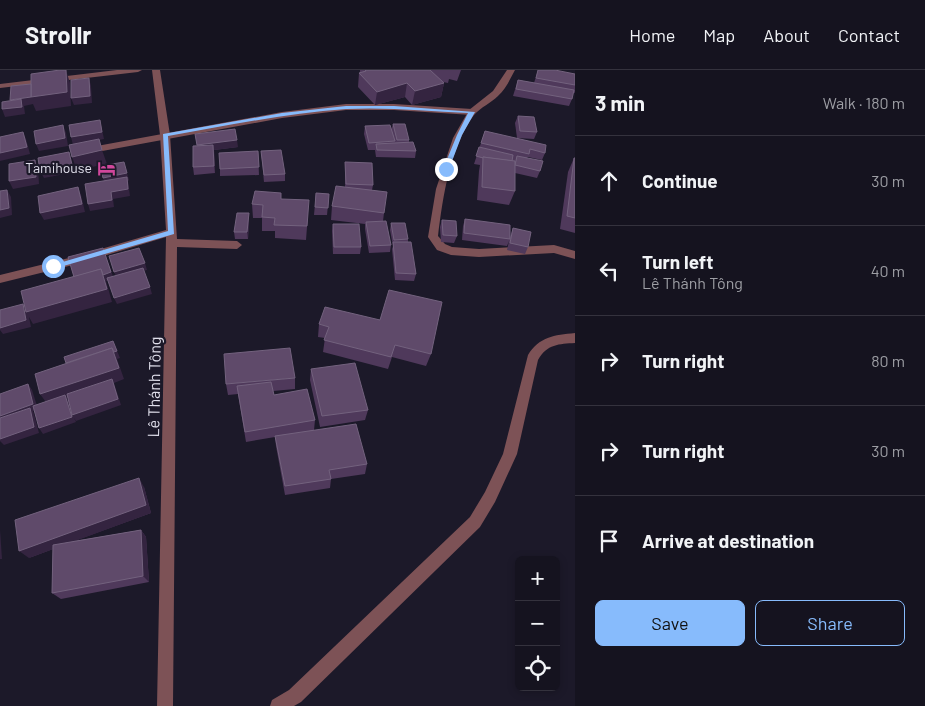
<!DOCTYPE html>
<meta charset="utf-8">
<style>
:root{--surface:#15131f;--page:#22202c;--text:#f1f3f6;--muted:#9d9ea4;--line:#34323d;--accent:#87bbfc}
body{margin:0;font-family:Barlow,sans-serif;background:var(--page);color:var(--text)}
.controls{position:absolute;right:15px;bottom:15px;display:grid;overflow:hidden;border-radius:8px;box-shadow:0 2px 8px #0003}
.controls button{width:45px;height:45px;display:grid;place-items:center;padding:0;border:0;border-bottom:1px solid var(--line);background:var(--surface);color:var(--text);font:25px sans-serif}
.stop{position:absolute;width:15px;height:15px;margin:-11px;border:4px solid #87bbfc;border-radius:50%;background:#fff}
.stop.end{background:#87bbfc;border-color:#fff;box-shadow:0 1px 5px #0008}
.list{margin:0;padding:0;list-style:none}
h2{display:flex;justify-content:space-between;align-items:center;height:65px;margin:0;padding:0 20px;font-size:21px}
h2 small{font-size:16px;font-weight:400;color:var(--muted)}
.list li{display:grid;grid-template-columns:32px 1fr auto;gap:15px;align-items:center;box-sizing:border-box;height:90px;padding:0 20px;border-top:1px solid var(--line)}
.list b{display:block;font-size:19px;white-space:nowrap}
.list p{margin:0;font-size:16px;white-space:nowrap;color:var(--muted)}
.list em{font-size:16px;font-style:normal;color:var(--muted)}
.actions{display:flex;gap:10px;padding:15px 20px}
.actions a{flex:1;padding:11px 0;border:1px solid var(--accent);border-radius:8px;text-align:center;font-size:18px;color:var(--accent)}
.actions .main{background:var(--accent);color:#111}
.icon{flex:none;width:28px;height:28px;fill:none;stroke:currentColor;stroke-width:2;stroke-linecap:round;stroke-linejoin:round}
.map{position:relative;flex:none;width:575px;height:636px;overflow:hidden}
header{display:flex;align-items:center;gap:30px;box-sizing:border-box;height:70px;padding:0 25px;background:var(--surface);border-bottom:1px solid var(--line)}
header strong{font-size:24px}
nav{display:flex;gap:28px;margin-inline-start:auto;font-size:18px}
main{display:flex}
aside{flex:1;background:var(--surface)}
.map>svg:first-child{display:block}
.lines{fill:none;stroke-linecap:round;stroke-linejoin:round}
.service{fill:#7d5256;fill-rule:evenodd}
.minor{fill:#7d5256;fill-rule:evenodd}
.wall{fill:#4f395b}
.shaded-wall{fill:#342440;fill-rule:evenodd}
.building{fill:#5f4a6a;stroke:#73627e}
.route{fill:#87bbfc}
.labels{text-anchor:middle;stroke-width:4.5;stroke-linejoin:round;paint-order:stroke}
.far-poi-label{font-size:14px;fill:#e0dfeb;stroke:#1c1929;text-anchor:end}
.street-label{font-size:16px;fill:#e0dfeb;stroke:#1c1929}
</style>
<header>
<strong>Strollr</strong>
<nav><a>Home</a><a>Map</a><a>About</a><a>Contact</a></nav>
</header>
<main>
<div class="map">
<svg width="575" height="636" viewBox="0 0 575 636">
<rect width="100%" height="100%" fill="#1c1929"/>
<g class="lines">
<polygon class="service" points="346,34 394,34 472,39 476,42 472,45 394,40 346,40 282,48 86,84 81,81 86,78 282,42"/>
<g class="minor">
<polygon points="117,0 142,0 138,2 0,18 0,14"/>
<polygon points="152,0 160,0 170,65 177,169 237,171 242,175 237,179 177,177 173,636 157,636 166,167 77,194 0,213 0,205 77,186 166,160 160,65"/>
<path d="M507 0H515C510 9 506 19 498 26 491 33 481 37 474 45 450 78 443 126 438 166L445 174 452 177 479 179 554 175 575 181V189L554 183 479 187 451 185 437 180 428 167 436 119 453 68 469 40 493 21Z"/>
<path d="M575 263V273C559 274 547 274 538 290L517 384 495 432 480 457 301 632 294 636H270L272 630 289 620 470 447 485 422 503 384 528 285C539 267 554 265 575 263Z"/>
</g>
</g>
<g class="wall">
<polygon points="360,0 461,0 457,11 449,9 448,13 443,12 444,13 441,27 412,35 405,27 375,35 358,17 359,3 360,3"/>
<polygon points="538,0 575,4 575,23 573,22 572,29 569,36 513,26 518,10 534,13"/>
<polygon points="518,46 537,62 534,69 517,68 515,53"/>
<polygon points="393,54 409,70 409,72 416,81 415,88 376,87 375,80 368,80 364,64 365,56 391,60"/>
<polygon points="485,61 545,83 542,90 528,87 527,88 540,101 537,108 515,103 515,121 509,135 477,130 479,101 480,95 474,94"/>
<polygon points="195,64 238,77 214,80 215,103 194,105 193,97 197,76"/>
<polygon points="258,81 259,105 220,106 220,99"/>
<polygon points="261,81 285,104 285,111 264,112"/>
<polygon points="574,88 575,88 575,163 560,159 568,102"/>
<polygon points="345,92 373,115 372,120 384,143 383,151 391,175 390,182 369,183 365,159 365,154 331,150 332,136 345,117"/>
<polygon points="316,123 329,124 327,145 314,145"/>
<polygon points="282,129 308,144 306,170 275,168 275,161 262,161 262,148 253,148 252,134"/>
<polygon points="249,143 249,150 248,169 235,169 234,162"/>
<polygon points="465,149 510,167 513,158 528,177 525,184 507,180 509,171 507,176 462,170 463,156"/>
<polygon points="442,150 457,166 454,173 441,172 440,157"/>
<polygon points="391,153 408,169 408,172 416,204 414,211 395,210 392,179 393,176 390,160"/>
<polygon points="333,154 361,177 360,184 333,184 332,161"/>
<polygon points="319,254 431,284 426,296 392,287 388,299 323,282 325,268 318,267"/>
<polygon points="311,299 368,340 365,350 320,357 310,310"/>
<polygon points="295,308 295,319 273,321 274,325 315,350 314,360 367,394 365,404 331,409 330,418 285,425 276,376 275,367 246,372 238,324 228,325 226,314"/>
<polygon points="144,417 151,443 74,471 141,460 146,467 149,512 61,529 52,523 53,479 29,488"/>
</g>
<g class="shaded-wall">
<polygon points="66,0 70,13 71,36 36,41 33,34 24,36 25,44 5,47 2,39 14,37 10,30"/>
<polygon points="89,8 91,16 92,33 74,35 71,28"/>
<polygon points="407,13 405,27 375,35 377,22"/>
<polygon points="444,13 441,27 412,35 415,21"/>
<polygon points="100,50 104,69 73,75 71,67"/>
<polygon points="63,55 66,63 68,76 39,81 36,74"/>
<polygon points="23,62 26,69 30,84 0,91 0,83"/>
<polygon points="237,70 238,77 214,80 215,103 214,96 198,82 197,75"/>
<polygon points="102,80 107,94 77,100 72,87"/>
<polygon points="69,82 75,102 44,108 40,101"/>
<polygon points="35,90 38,97 39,114 13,119 9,111"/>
<polygon points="127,103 129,110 128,111 130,126 113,129 114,137 90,141 88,134 106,115 103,108"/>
<polygon points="78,117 81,125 85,142 44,150 40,143"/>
<polygon points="7,120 11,127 12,145 0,148 0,140"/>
<polygon points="249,143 249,150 248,169 247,162"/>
<polygon points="103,178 114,209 106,211 112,232 33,254 29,247 31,257 3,264 0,260 0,258 23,234 79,219"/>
<polygon points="145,193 147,200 117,208 114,202"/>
<polygon points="150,217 152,224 117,234 114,228"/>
<path d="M113 271 120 288 117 289 124 309 114 313 121 335 76 351 74 348 76 352 43 364 39 358 48 335 40 324ZM113 313 69 331 67 328Z"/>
<polygon points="28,314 32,320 38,339 33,341 34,344 39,363 4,375 0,371 0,346"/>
<polygon points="139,408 144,417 151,443 29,488 19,481"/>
<polygon points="0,460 2,489 0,489"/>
<polygon points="141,460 146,467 149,512 143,506"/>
</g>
<g class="building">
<polygon points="60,0 66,0 67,22 31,27 31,4"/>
<polygon points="365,0 430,0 444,13 415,21 407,13 377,22 359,3 366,1"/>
<polygon points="538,0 555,0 575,4 575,15 536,8"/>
<polygon points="89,8 90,26 71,28 71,10"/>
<polygon points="518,10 574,20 572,29 516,19"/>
<polygon points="31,14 31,27 10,30 11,16"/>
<polygon points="21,29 22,37 2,39 2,32"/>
<polygon points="518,46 534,47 537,62 520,61"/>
<polygon points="100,50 102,62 71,67 69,55"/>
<polygon points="393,54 405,54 409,70 397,70"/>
<polygon points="63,55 65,68 36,74 34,61"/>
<polygon points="390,55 395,71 369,73 365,56"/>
<polygon points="235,59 237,70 197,75 195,64"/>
<polygon points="485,61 546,75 545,83 530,79 529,84 481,73"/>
<polygon points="23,62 27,77 0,83 0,67"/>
<polygon points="99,69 102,80 72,87 69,75"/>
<polygon points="413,72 416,81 377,80 376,74"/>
<polygon points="213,75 214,96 193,97 193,76"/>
<polygon points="479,77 513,85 512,91 483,87 483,88 476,86"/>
<polygon points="281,80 285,104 264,105 261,81"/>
<polygon points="258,81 259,97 220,99 219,83"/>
<polygon points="69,82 72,95 40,101 38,88"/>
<polygon points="517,86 543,91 540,101 515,95"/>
<polygon points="483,87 515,91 515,121 482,117"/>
<polygon points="574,88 575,88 575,148 567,146"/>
<polygon points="35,90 36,107 9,111 9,94"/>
<polygon points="124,92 127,103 103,108 100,96"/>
<polygon points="345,92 372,93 373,115 346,114"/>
<polygon points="127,107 128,119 111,122 112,130 88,134 85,114"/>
<polygon points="336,116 387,122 384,143 332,136"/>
<polygon points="78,117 82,134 40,143 38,126"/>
<polygon points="7,120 9,138 0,140 0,121"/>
<polygon points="255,121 281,123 281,129 309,130 307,156 274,155 275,148 262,147 263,135 252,134"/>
<polygon points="316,123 329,124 328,138 315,137"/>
<polygon points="237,143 249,143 247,162 234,162"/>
<polygon points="465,149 510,155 510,169 464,163"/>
<polygon points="442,150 456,151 457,166 443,165"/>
<polygon points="386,151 391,175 370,176 366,152"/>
<polygon points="391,153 405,153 408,169 394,170"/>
<polygon points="333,154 359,154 361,177 334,177"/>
<polygon points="513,158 531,162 528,177 510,173"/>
<polygon points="393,172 411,172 416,204 396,203"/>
<polygon points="103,178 111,202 103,205 101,199 74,207 68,187"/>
<polygon points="139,178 145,193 114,202 109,186"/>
<polygon points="143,198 150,217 114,228 107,208"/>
<polygon points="101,199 107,219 26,242 21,221"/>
<polygon points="389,220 442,232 431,284 395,275 391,287 324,270 329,257 319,254 325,237 380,250"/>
<polygon points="23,234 26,250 0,258 0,240"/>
<polygon points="113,271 117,281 114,282 112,278 66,293 64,287"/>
<polygon points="112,278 119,298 40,324 35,304"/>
<polygon points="290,278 295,308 226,314 224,284"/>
<polygon points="355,293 368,340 322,346 311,299"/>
<polygon points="112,309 118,329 72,345 67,324"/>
<polygon points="271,312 274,325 307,319 315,350 245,362 237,316"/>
<polygon points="28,314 33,334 0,346 0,324"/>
<polygon points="65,325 72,347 39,358 33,336"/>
<polygon points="30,338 34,357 0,369 0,348"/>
<polygon points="356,354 367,394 329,400 331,409 285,416 275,366"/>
<polygon points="139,408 146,435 19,481 15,450"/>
<polygon points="141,460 143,506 52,523 53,475"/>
</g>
<path class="route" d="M346 36H394L475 42 462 65 449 99 446 101 443 99 457 65 468 43C428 41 387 37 346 39 286 43 227 56 168 66L174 164 53 199 49 196 168 161 163 64 282 43Z"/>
<defs>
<symbol id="hotel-bare" viewBox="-9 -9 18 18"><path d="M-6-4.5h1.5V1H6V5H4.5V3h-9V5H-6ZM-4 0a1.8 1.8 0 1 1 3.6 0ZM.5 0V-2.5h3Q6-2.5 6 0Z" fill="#d1479c" stroke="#1c1929" stroke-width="2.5" paint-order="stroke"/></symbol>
</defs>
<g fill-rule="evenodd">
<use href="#hotel-bare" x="94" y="86" width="25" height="25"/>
</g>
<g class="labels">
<g class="far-poi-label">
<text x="92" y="103">Tamihouse</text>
</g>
<g class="street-label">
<text transform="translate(154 317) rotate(-89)" y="6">Lê Thánh Tông</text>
</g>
</g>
</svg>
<div class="controls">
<button>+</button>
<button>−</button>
<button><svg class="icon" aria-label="locate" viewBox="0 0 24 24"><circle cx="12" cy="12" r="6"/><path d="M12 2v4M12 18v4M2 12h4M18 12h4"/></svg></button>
</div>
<div class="stop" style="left:53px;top:196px"></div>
<div class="stop end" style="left:446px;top:99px"></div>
</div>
<aside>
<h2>3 min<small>Walk · 180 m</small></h2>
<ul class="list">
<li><svg class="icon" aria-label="ahead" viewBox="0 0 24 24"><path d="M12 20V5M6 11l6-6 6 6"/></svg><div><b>Continue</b></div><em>30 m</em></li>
<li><svg class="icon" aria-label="left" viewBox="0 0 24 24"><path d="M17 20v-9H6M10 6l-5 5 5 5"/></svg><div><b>Turn left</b><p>Lê Thánh Tông</p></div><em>40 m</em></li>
<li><svg class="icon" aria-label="right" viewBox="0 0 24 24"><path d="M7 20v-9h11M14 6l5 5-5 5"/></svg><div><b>Turn right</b></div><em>80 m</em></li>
<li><svg class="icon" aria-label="right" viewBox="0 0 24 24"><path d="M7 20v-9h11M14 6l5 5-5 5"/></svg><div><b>Turn right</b></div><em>30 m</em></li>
<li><svg class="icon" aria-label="arrive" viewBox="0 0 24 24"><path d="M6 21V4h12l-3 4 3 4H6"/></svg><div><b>Arrive at destination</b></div></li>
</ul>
<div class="actions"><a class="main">Save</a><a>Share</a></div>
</aside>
</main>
